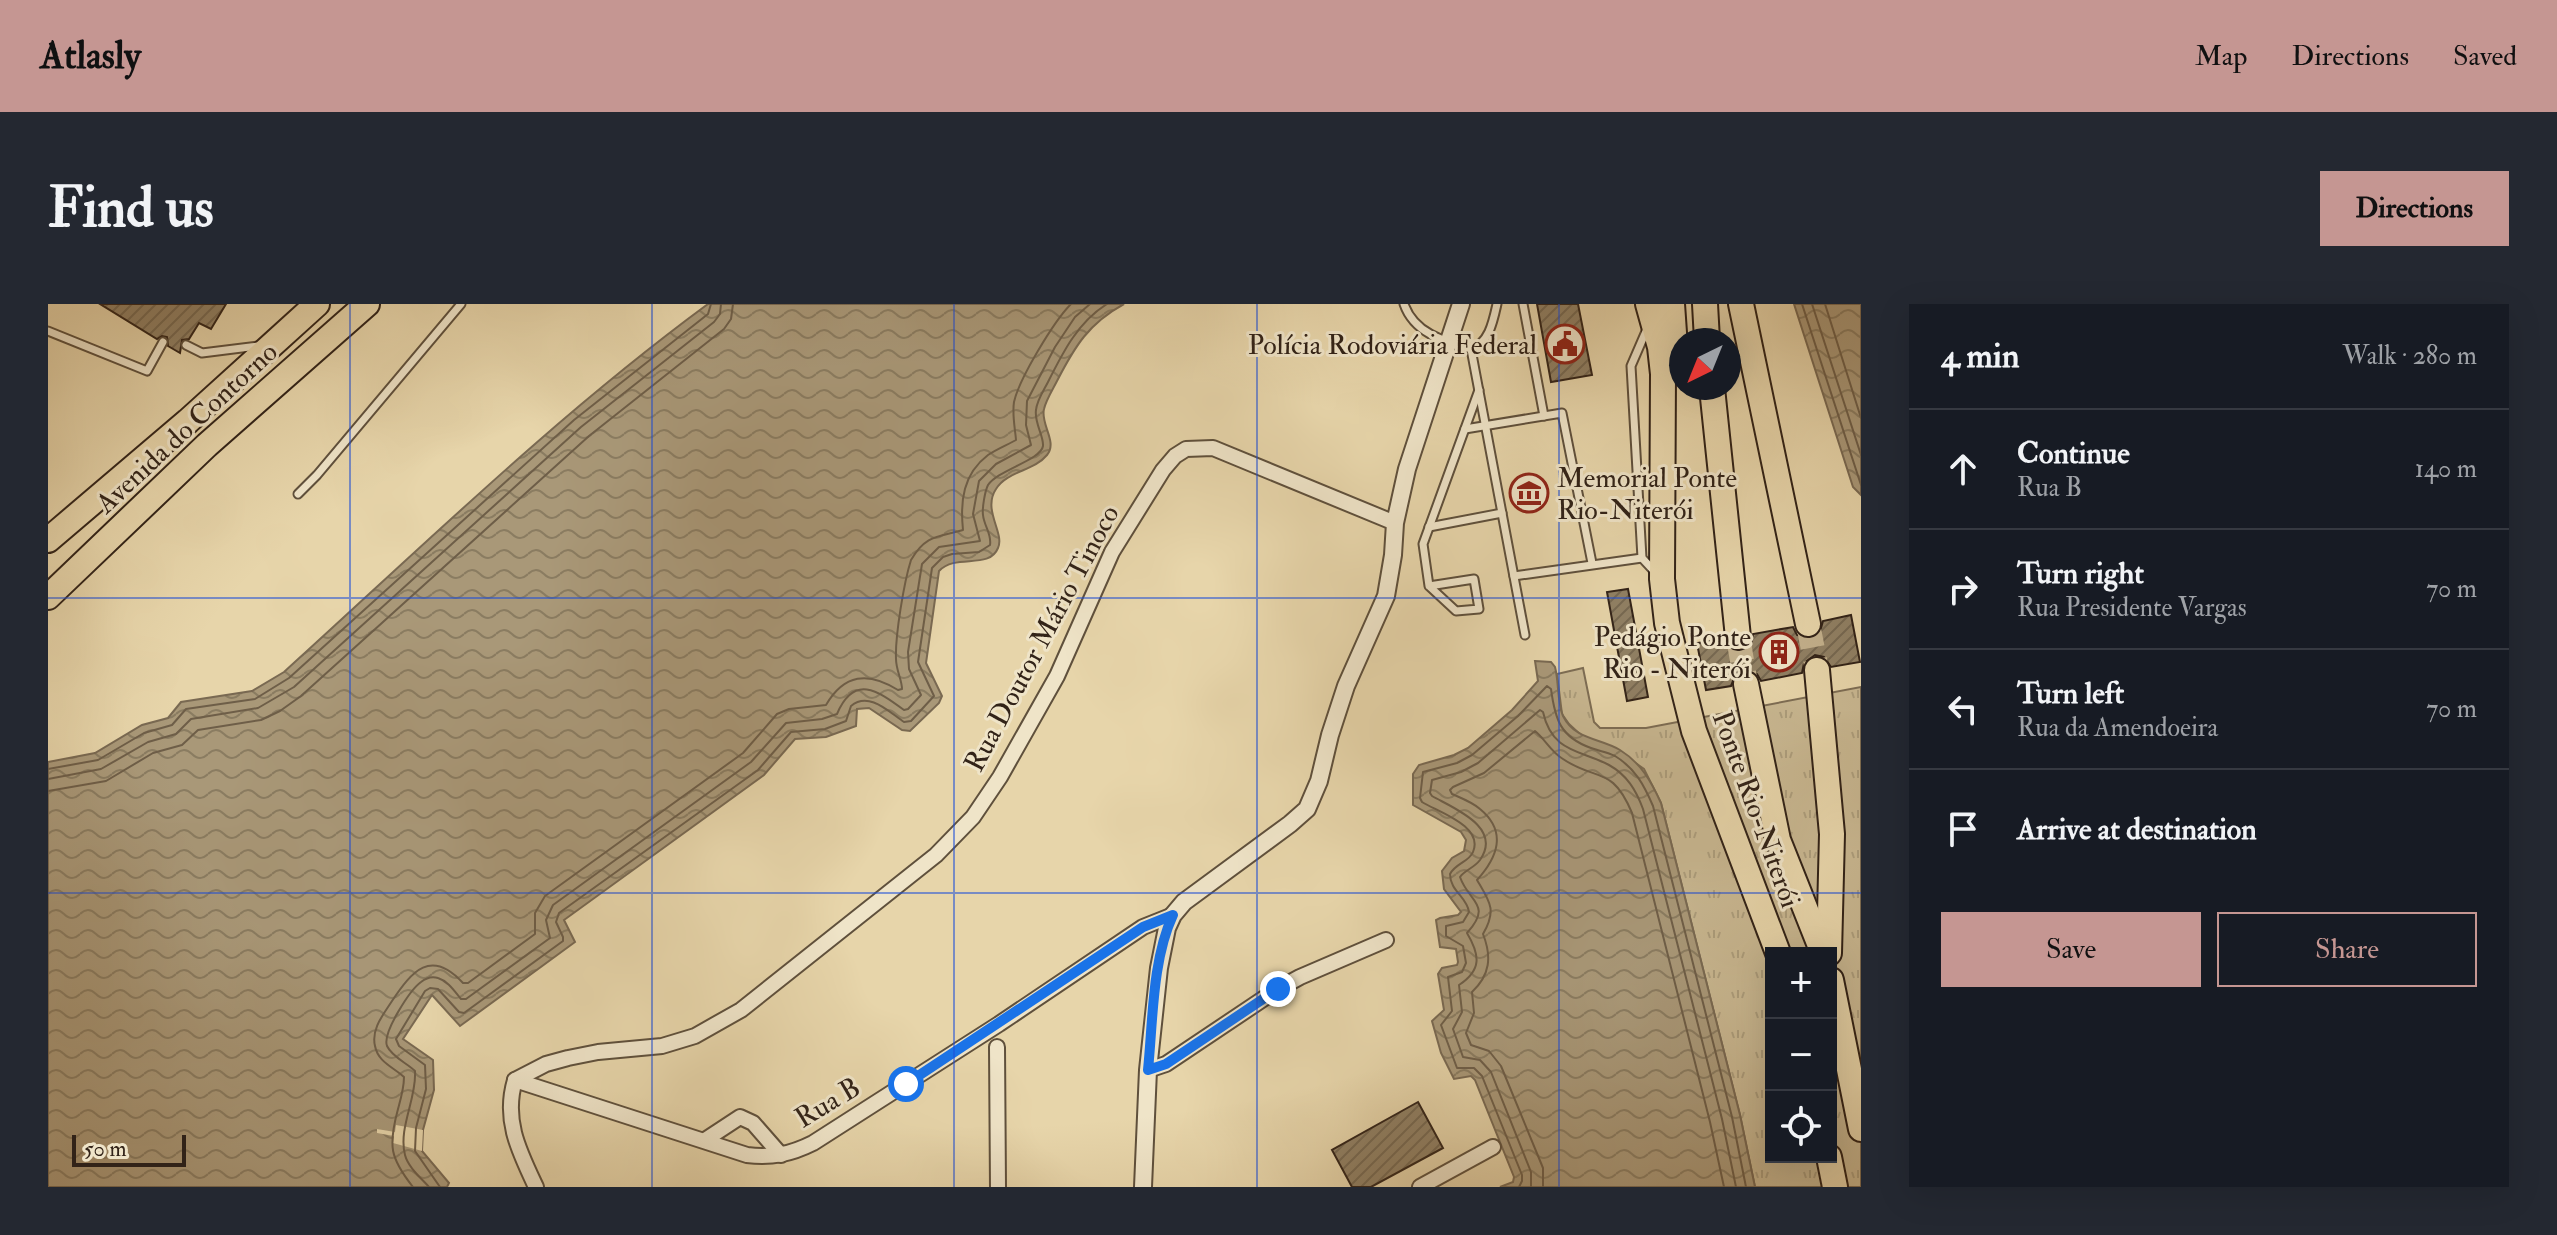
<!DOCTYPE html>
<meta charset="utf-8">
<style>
:root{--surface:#171b24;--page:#242831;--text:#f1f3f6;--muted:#9ea1a6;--line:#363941;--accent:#c59692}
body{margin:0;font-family:"IM FELL Double Pica",serif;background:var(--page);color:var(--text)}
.controls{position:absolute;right:24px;bottom:24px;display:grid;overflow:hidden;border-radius:0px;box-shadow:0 8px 32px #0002}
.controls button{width:72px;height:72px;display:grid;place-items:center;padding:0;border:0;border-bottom:2px solid var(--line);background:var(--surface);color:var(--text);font:40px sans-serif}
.compass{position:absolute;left:1621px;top:24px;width:72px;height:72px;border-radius:50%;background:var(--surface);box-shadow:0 8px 32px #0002;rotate:223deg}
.scale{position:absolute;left:24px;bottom:20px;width:114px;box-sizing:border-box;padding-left:8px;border:4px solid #322318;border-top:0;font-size:22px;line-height:28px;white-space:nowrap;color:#322318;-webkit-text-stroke:6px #efe4c8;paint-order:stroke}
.stop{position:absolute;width:24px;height:24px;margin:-18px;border:6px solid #1a73e8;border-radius:50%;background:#fff}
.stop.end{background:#1a73e8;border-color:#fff;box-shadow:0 2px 8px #0008}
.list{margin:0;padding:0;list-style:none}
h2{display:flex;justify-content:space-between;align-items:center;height:104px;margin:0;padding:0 32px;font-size:34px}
h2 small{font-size:26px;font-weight:400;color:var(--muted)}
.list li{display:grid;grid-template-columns:52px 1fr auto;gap:24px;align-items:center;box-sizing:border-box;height:120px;padding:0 32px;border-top:2px solid var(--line)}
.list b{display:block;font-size:30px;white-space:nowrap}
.list p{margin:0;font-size:26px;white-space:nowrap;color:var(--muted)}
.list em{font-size:26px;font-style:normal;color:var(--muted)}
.actions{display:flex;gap:16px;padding:24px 32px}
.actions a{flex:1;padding:18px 0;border:2px solid var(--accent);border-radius:0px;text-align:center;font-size:28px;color:var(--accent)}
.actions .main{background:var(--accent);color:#111}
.icon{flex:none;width:44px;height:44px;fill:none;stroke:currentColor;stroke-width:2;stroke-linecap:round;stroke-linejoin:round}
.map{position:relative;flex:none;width:1813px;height:883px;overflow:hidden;border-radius:0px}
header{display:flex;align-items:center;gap:48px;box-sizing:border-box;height:112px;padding:0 40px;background:var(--accent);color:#111}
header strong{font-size:38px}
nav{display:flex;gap:44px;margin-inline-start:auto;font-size:28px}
.intro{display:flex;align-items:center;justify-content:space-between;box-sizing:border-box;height:192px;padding:0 48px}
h1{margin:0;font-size:56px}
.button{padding:20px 36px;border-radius:0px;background:var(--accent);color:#111;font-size:28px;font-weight:700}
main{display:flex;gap:48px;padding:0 48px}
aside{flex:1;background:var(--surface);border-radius:0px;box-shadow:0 8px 32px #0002}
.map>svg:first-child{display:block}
.grass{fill:url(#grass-tufts);stroke:#7d6d54;stroke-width:2;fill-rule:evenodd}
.water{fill:url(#water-waves);stroke:#796952;stroke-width:2}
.pier{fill:#e7d5aa}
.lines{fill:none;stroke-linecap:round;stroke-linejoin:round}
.shore{stroke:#6e5e48;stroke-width:2}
.building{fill:url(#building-hatch);stroke:#322318;stroke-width:2}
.motorway-tunnel{stroke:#c3b18d;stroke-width:24;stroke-dasharray:24 12;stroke-linecap:butt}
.service-casing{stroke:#5f503c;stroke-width:11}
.minor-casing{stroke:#5f503c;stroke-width:18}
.tertiary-casing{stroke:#5f503c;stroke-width:20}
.motorway-casing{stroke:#322318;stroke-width:28}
.service{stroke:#efe4c8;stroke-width:7}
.minor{stroke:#efe4c8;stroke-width:14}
.tertiary{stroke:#efe4c8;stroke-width:16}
.motorway{stroke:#e7d5aa;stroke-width:24}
.route{stroke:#1a73e8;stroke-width:10}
.grid{fill:none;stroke:#1d4ed8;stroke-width:2;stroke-opacity:0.55}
.labels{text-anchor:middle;stroke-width:6;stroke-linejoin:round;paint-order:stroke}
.poi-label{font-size:28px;fill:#322318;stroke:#efe4c8;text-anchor:end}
.street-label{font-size:28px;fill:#322318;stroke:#efe4c8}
</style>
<header>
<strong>Atlasly</strong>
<nav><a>Map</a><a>Directions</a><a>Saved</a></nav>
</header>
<div class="intro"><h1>Find us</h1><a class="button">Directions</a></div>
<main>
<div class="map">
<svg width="1813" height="883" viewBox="0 0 1813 883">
<defs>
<pattern id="grass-tufts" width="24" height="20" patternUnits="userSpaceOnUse" patternTransform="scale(2)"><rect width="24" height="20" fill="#c8b791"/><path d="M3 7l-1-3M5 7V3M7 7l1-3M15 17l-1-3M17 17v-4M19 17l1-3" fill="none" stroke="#ac9d7c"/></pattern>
<pattern id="water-waves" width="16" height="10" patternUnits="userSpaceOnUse" patternTransform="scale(2)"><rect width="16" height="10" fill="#a99878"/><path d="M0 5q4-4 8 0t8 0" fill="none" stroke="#8a7c61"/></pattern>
<pattern id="building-hatch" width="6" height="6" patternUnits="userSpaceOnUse" patternTransform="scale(2)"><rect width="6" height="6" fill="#908064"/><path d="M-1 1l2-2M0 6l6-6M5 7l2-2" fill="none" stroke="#766851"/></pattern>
</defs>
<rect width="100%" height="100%" fill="#e7d5aa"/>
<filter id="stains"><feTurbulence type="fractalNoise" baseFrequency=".0025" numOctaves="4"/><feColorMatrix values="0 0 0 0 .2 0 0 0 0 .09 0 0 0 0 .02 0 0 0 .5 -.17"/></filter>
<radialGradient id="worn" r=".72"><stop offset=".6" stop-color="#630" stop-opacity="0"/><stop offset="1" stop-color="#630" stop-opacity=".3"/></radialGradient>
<path class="grass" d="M1535 364 1546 418 1552 424H1598L1813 383V883H1707L1692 811 1613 499 1596 465 1586 458 1534 432 1521 420 1514 410 1509 370ZM1723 649H1783V853H1723Z"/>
<g class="water">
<path d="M660 0H1076C1041 19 1027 42 1009 77 1005 85 998 96 996 105 992 120 1010 138 999 151 986 167 959 167 948 185 934 206 957 229 950 244 941 266 908 249 891 267L878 359 894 392 891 399 862 427 854 426 821 404 809 405 808 422 778 433 747 435 716 471 516 616 527 638 412 722 384 691 355 735 385 756 386 786 375 826 374 847 401 879 399 883H0V458L47 449 94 421 120 414 133 398 204 387 236 368C375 242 509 111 660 0Z"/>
<polygon points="1746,0 1813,0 1813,191 1805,183"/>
<path d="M1487 357 1503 358 1507 363C1511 378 1509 398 1515 412 1527 436 1552 434 1572 446 1593 459 1603 477 1613 499L1692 811 1707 883H1452L1465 878 1466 873 1427 776 1423 772 1406 775 1393 749 1384 717 1396 706 1390 670 1394 664 1409 661 1410 658 1408 645 1392 643 1388 616 1392 614 1410 611 1413 608 1396 585 1394 567 1404 554 1416 547 1418 536 1413 528 1365 501V470L1371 461 1406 451 1420 444 1464 406 1490 377Z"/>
</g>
<polygon class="pier" points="348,821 375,826 374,847 345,839 346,832 329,829 329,825 347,828"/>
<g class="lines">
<g class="shore">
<polyline points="1754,0 1813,181"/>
<polyline points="1764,0 1813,151"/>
<polyline points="1777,0 1813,114"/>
<polyline points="0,465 50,456 96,429 124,421 138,405 207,395 241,374 526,116 660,10 663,0"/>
<polyline points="0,475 53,465 100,438 128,430 143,415 210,404 246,383 533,123 666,18 672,10 673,0"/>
<polyline points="0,487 58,477 105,449 134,441 150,426 213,416 232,407 253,392 541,132 676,25 683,15 685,0"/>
<path d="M365 883C342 854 340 842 350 805 353 794 356 784 356 773 345 763 330 758 327 742 323 725 335 711 344 697 364 667 383 644 415 679H420L487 630V609L497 592 695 449 729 410 741 405 778 401C796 370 820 367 850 386L854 385C854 376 848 366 848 355 847 332 856 278 863 256 878 230 891 233 915 226 912 197 915 170 940 151 949 145 959 141 968 136 967 124 964 111 966 98 971 75 1006 17 1023 0"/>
<path d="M381 883C373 874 360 863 357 851 350 824 369 794 367 767 359 759 344 753 339 742 334 729 362 686 373 678 378 674 384 672 390 674 400 677 407 688 413 695H418L502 634 498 616 505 601 703 458 738 419 774 415 789 410C806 370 829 386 856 406L860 405 873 391 861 365 860 348 874 260 891 243 932 237 925 210 931 177 948 160 983 141 978 121 979 97 1007 43 1027 13 1042 0"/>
<path d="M392 883 367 847 368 824 378 785 377 761 351 742 348 735 377 687 382 684 390 685 411 708 416 709 515 637V633L508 618 511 609 710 466 743 428 777 425 798 417 803 402C821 387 841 408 856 418L863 417 886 392 870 358 884 264 895 253 904 250 931 248 942 241C944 230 936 222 935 211 934 204 937 187 940 181 950 166 993 156 995 142 996 132 986 119 988 106 989 96 996 86 1000 78 1015 48 1030 18 1059 0"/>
<path d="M1471 883 1474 877V871L1434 772 1426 764H1409L1393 721 1404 707 1400 673 1414 668 1418 659 1415 642 1398 632V622L1415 618 1421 608C1419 593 1402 587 1402 570 1408 559 1421 558 1425 548 1436 522 1390 508 1374 498L1372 494 1375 468 1409 459 1424 451 1470 412 1499 382 1503 385C1507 415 1512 433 1543 444 1551 447 1559 448 1567 452 1587 464 1596 481 1605 502L1684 813 1698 883"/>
<path d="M1483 883V868L1443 768 1432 756 1415 753 1405 725 1414 708 1411 681C1434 666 1432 651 1419 629 1445 600 1421 599 1412 573 1417 566 1426 564 1432 556 1455 523 1405 504 1384 492L1382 489 1384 476 1413 468 1430 459 1492 406 1495 408C1504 449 1533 446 1561 461 1579 471 1588 486 1595 505L1674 815 1688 883"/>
<path d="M1495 883V864L1453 762 1441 747 1423 741 1418 729 1426 709 1424 688C1442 671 1444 653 1435 630 1449 606 1442 598 1429 576 1449 554 1460 528 1432 505 1424 498 1413 494 1404 490L1402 486 1405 483 1436 469 1487 427C1497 435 1503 448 1515 455 1549 478 1564 461 1584 509L1662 818 1676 883"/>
</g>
</g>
<g class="building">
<polygon points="52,0 178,0 163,25 151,19 141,35 134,36 132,49 120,42 119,33 114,32 109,35"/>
<polygon points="1489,0 1530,0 1544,71 1503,78"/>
<polygon points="1580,285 1600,393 1579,397 1559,288"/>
<polygon points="1803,311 1812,358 1783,363 1776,353 1767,351 1756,359 1754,369 1713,377 1709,370 1696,365 1688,369 1683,382 1658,386 1649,339 1675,335 1683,346 1692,348 1703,340 1705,330 1745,323 1749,331 1762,335 1771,331 1775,317"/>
<polygon points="1370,798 1395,844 1323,883 1304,883 1284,846"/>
</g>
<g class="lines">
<g class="motorway-tunnel">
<polyline points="1760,320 1769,366"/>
<polyline points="1690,333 1698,380"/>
</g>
<defs>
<g id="service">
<path d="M1356 0C1366 29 1395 37 1423 45 1441 39 1445 18 1449 0"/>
<polyline points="1475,0 1496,112"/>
<polyline points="1599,25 1583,62 1594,254 1607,268"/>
<polyline points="0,27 99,67 115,38"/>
<polyline points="138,41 154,49 210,42"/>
<polyline points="1423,45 1477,331"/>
<polyline points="1417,125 1514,109 1544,259"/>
<polyline points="250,190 269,171 413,0"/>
<polyline points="1381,223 1454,209"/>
<polyline points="1466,272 1594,254"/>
<polyline points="1381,282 1426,275 1431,305 1408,307 1381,282 1375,240 1431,86"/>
</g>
<g id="minor">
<polyline points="949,743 950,883"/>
<polyline points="1100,766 1118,760 1230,685 1252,673 1338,636"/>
<path d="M467 776 699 851C724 854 743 850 765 839L951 720 1095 623 1125 611"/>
<polyline points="657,836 692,813 705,819 733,851"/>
<path d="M488 883C471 847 455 816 467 776L498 760 520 754 550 748 614 742 647 732 693 706 888 551 925 513 952 473 1009 372 1064 248 1115 166 1127 152 1138 145 1165 144 1347 219"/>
<polyline points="1372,883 1445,843"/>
</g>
<polyline id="tertiary" points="1095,883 1100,766 1111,664 1119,624 1125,611 1136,598 1242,520 1259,505 1271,477 1282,431 1298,382 1338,292 1345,251 1347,219 1359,165 1413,0"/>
<g id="motorway">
<polyline points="1600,0 1612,43 1615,70 1614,275 1619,319 1646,427 1730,649"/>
<polyline points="1657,0 1659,36"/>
<polyline points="1693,0 1760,320"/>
<polyline points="1619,60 1627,43 1624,0"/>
<polyline points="1664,84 1690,333"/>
<polyline points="0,236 140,117 269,0"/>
<polyline points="0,293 159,141 319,0"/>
<polyline points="1769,366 1784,530 1781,649"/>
<polyline points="1698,380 1730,536 1775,649"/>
<polyline points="1783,676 1813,825"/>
<polyline points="1781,853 1787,883"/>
</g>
</defs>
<use href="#service" class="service-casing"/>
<use href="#minor" class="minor-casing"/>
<use href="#tertiary" class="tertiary-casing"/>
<use href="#motorway" class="motorway-casing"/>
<use href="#service" class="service"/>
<use href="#minor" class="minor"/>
<use href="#tertiary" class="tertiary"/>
<use href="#motorway" class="motorway"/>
</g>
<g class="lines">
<path class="route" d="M858 780 1095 623 1125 611C1104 656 1105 717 1100 766L1118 760 1230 685"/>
</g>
<path class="grid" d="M302 0V883M604 0V883M906 0V883M1209 0V883M1511 0V883M0 294H1813M0 589H1813"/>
<defs>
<symbol id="civic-ring" viewBox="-11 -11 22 22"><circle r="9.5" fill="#efe4c8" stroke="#8f2418" stroke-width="1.5"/><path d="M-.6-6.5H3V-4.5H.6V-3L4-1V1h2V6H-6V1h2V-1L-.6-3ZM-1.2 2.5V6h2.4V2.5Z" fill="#8f2418"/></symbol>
<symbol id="museum-ring" viewBox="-11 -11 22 22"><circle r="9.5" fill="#efe4c8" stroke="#8f2418" stroke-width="1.5"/><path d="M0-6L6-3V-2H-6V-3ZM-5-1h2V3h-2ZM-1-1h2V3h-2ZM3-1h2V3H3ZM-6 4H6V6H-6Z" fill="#8f2418"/></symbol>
<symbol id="building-ring" viewBox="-11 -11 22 22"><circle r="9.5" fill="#efe4c8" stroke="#8f2418" stroke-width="1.5"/><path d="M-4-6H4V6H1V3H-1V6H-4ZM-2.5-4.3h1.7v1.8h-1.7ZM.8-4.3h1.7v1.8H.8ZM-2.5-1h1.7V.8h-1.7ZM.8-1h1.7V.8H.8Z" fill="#8f2418"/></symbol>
</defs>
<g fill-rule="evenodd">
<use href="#civic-ring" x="1495" y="18" width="44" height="44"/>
<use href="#museum-ring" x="1459" y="167" width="44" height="44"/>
<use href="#building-ring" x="1709" y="326" width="44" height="44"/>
</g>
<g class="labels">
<g class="poi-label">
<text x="1489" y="50">Polícia Rodoviária Federal</text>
<text x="1509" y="183" text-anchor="start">Memorial Ponte<tspan x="1509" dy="32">Rio-Niterói</tspan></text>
<text x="1703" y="342">Pedágio Ponte<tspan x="1703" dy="32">Rio - Niterói</tspan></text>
</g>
<g class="street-label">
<text transform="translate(138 123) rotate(-43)" y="10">Avenida do Contorno</text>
<text transform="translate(993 334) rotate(-62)" y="10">Rua Doutor Mário Tinoco</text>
<text transform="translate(1709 505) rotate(70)" y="10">Ponte Rio-Niterói</text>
<text transform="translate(779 798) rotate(-31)" y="10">Rua B</text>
</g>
</g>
<rect width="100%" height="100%" filter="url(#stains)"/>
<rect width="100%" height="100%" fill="url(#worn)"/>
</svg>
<div class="controls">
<button>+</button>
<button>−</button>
<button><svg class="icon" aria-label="locate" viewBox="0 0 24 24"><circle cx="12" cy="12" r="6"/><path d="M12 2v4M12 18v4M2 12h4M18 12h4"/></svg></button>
</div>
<svg class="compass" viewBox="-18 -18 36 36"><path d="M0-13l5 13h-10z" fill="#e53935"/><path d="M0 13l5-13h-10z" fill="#9ea1a6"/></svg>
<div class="scale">50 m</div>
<div class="stop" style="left:858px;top:780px"></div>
<div class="stop end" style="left:1230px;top:685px"></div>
</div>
<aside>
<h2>4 min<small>Walk · 280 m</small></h2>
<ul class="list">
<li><svg class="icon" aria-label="ahead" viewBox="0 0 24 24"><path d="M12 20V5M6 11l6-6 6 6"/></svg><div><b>Continue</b><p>Rua B</p></div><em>140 m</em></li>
<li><svg class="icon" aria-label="right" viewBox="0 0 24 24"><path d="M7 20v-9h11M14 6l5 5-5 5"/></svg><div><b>Turn right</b><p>Rua Presidente Vargas</p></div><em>70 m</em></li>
<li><svg class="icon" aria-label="left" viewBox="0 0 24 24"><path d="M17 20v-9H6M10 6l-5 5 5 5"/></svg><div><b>Turn left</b><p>Rua da Amendoeira</p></div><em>70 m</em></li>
<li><svg class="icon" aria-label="arrive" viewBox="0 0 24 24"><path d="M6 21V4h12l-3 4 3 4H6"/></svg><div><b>Arrive at destination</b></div></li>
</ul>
<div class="actions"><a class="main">Save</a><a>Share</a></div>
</aside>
</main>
